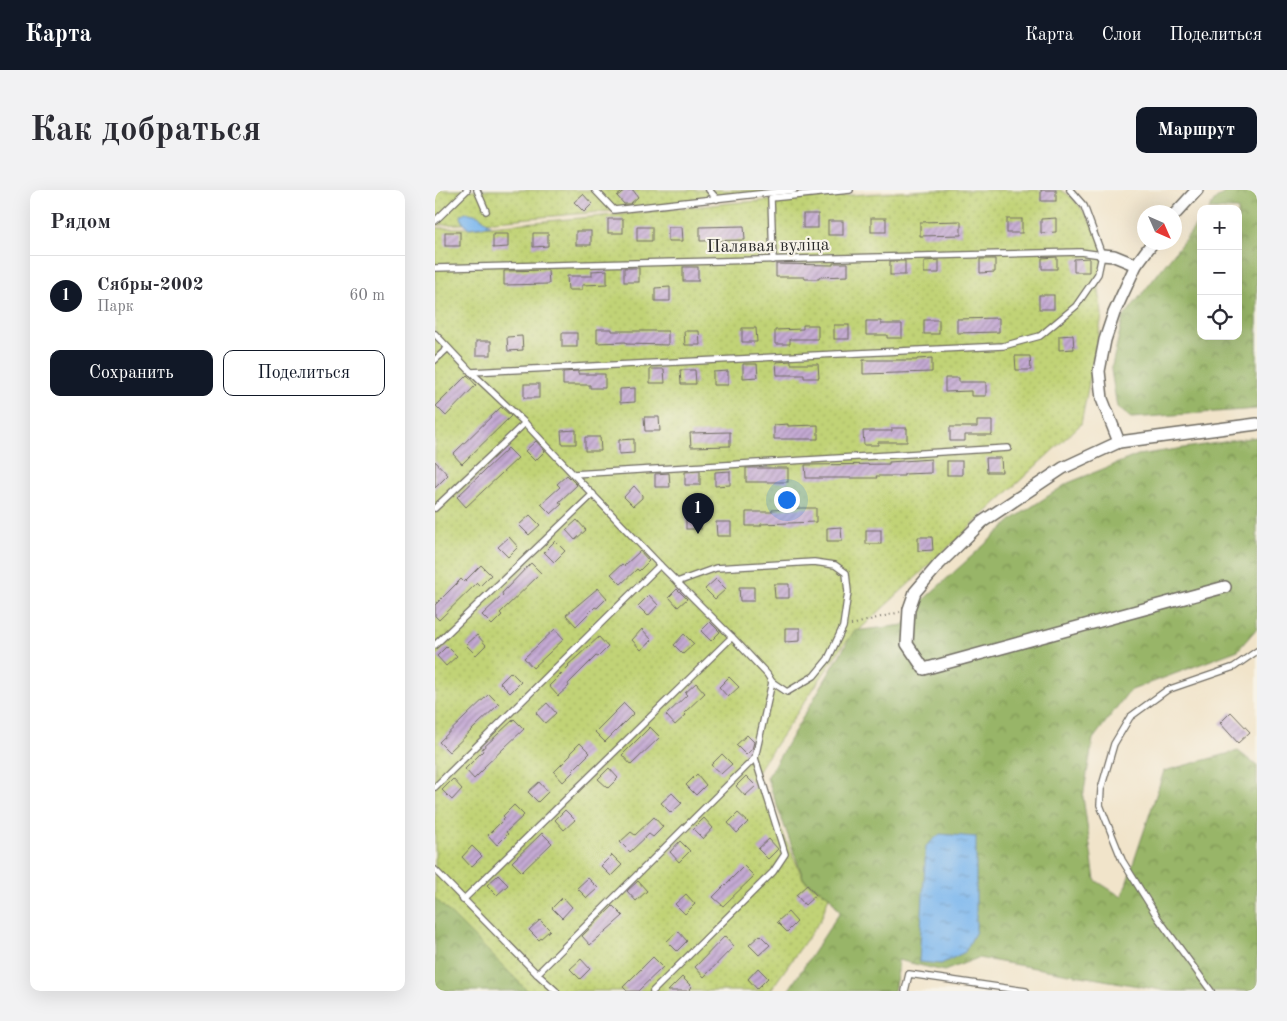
<!DOCTYPE html>
<html lang="ru">
<meta charset="utf-8">
<style>
:root{--surface:#fff;--page:#f2f2f3;--text:#2b2b33;--muted:#7c7c81;--line:#e1e1e2;--accent:#111827}
body{margin:0;font-family:"Old Standard TT",serif;background:var(--page);color:var(--text)}
.controls{position:absolute;right:15px;top:15px;display:grid;overflow:hidden;border-radius:10px;box-shadow:0 5px 20px #0002}
.controls button{width:45px;height:45px;display:grid;place-items:center;padding:0;border:0;border-bottom:1px solid var(--line);background:var(--surface);color:var(--text);font:25px sans-serif}
.compass{position:absolute;left:702px;top:15px;width:45px;height:45px;border-radius:50%;background:var(--surface);box-shadow:0 5px 20px #0002;rotate:135deg}
.you{position:absolute;left:351px;top:309px;width:18px;height:18px;margin:-12px;border:4px solid #fff;border-radius:50%;background:#1a73e8;box-shadow:0 0 0 8px #1a73e833}
.badge{display:grid;place-items:center;width:32px;height:32px;border-radius:50%;background:var(--accent);color:#fff;font-size:16px;font-weight:700}
.pin{position:absolute;translate:-50% -41px;filter:drop-shadow(0 1px 2px #0008)}
.pin::after{content:'';position:absolute;top:26px;width:18px;height:15px;background:inherit;clip-path:polygon(0 0,100% 0,50% 100%)}
.list{margin:0;padding:0;list-style:none}
h2{display:flex;justify-content:space-between;align-items:center;height:65px;margin:0;padding:0 20px;font-size:21px}
h2 small{font-size:16px;font-weight:400;color:var(--muted)}
.list li{display:grid;grid-template-columns:32px 1fr auto;gap:15px;align-items:center;box-sizing:border-box;height:80px;padding:0 20px;border-top:1px solid var(--line)}
.list b{display:block;font-size:19px;white-space:nowrap}
.list p{margin:0;font-size:16px;white-space:nowrap;color:var(--muted)}
.list em{font-size:16px;font-style:normal;color:var(--muted)}
.actions{display:flex;gap:10px;padding:15px 20px}
.actions a{flex:1;padding:11px 0;border:1px solid var(--accent);border-radius:10px;text-align:center;font-size:18px;color:var(--accent)}
.actions .main{background:var(--accent);color:#fff}
.icon{flex:none;width:28px;height:28px;fill:none;stroke:currentColor;stroke-width:2;stroke-linecap:round;stroke-linejoin:round}
.map{position:relative;flex:none;width:822px;height:801px;overflow:hidden;border-radius:10px}
header{display:flex;align-items:center;gap:30px;box-sizing:border-box;height:70px;padding:0 25px;background:var(--accent);color:#fff}
header strong{font-size:24px}
nav{display:flex;gap:28px;margin-inline-start:auto;font-size:18px}
.intro{display:flex;align-items:center;justify-content:space-between;box-sizing:border-box;height:120px;padding:0 30px}
h1{margin:0;font-size:35px}
.button{padding:12px 22px;border-radius:10px;background:var(--accent);color:#fff;font-size:18px;font-weight:700}
main{display:flex;gap:30px;padding:0 30px}
aside{flex:1;background:var(--surface);border-radius:10px;box-shadow:0 5px 20px #0002}
.map>svg:first-child{display:block}
.grass{fill:url(#grass-dots);stroke:#767f50}
.forest{fill:url(#forest-crowns);stroke:#627049}
.water{fill:url(#water-ripples);stroke:#54718c}
.building{fill:url(#building-hatch)}
.lines{fill:none;stroke-linecap:round;stroke-linejoin:round}
.service-casing{stroke:#706c63;stroke-width:8}
.minor-casing{stroke:#706c63;stroke-width:14}
.path{stroke:#706c63;stroke-width:2;stroke-dasharray:1 4;stroke-linecap:butt}
.service{stroke:#fff;stroke-width:5.5}
.minor{stroke:#fff;stroke-width:11}
.labels{text-anchor:middle;stroke-width:4.5;stroke-linejoin:round;paint-order:stroke}
.street-label{font-size:18px;fill:#2b2b2b;stroke:#f7f3e8}
</style>
<header>
<strong>Карта</strong>
<nav><a>Карта</a><a>Слои</a><a>Поделиться</a></nav>
</header>
<div class="intro"><h1>Как добраться</h1><a class="button">Маршрут</a></div>
<main>
<aside>
<h2>Рядом<small></small></h2>
<ul class="list">
<li><span class="badge">1</span><div><b>Сябры-2002</b><p>Парк</p></div><em>60 m</em></li>
</ul>
<div class="actions"><a class="main">Сохранить</a><a>Поделиться</a></div>
</aside>
<div class="map">
<svg width="822" height="801" viewBox="0 0 822 801">
<defs>
<pattern id="grass-dots" width="8" height="8" patternUnits="userSpaceOnUse" patternTransform="scale(1.25)"><rect width="8" height="8" fill="#c1d376"/><path d="M2 2h.1M6 6h.1" fill="none" stroke="#a6b566" stroke-width="1.8" stroke-linecap="round"/></pattern>
<pattern id="forest-crowns" width="20" height="18" patternUnits="userSpaceOnUse" patternTransform="scale(1.25)"><rect width="20" height="18" fill="#98b567"/><path d="M2 6a3 3 0 1 1 6 0M12 15a3 3 0 1 1 6 0" fill="none" stroke="#7c9355"/></pattern>
<pattern id="water-ripples" width="26" height="14" patternUnits="userSpaceOnUse" patternTransform="scale(1.25)"><rect width="26" height="14" fill="#7db7ee"/><path d="M2 4q2-2 4 0t4 0M15 11q2-2 4 0t4 0" fill="none" stroke="#6795c1"/></pattern>
<pattern id="building-hatch" width="6" height="6" patternUnits="userSpaceOnUse" patternTransform="scale(1.25)"><rect width="6" height="6" fill="#c5aad4"/><path d="M-1 1l2-2M0 6l6-6M5 7l2-2" fill="none" stroke="#a08bac"/></pattern>
</defs>
<rect width="100%" height="100%" fill="#f7f3e8"/>
<filter id="ink" filterUnits="userSpaceOnUse"><feTurbulence type="fractalNoise" baseFrequency=".02" numOctaves="2"/><feDisplacementMap in="SourceGraphic" scale="10" xChannelSelector="R" yChannelSelector="G"/><feConvolveMatrix kernelMatrix="1 2 1 2 8 2 1 2 1" color-interpolation-filters="sRGB"/></filter>
<filter id="wash" filterUnits="userSpaceOnUse"><feTurbulence type="fractalNoise" baseFrequency=".0096" numOctaves="4" result="noise"/><feDisplacementMap in="SourceGraphic" scale="20" xChannelSelector="R" yChannelSelector="G"/><feGaussianBlur stdDeviation="1.12" result="paint"/><feColorMatrix in="noise" values="0 0 0 0 0 0 0 0 0 0 0 0 0 0 0 0 0 1.4 0 .05"/><feComposite in="paint" operator="in"/></filter>
<g filter="url(#wash)">
<rect width="100%" height="100%" fill="#f1e4ca"/>
<g class="grass">
<polygon points="0,0 358,0 198,19 25,34 0,35"/>
<path d="M494 0H625C645 8 661 42 672 60L663 91 667 126 646 234 408 455 321 584 369 690 394 706 386 729 335 801H93L0 708V38H34L190 24 296 13Z"/>
</g>
<g class="forest">
<polygon points="793,0 822,0 822,219 696,228 682,217 676,180 688,128 766,29 766,146 803,146 803,19 774,19 780,10"/>
<polygon points="822,247 822,438 803,460 694,501 658,549 648,607 660,690 687,707 729,581 803,561 822,576 822,801 732,801 543,768 509,781 463,770 463,781 459,801 353,801 405,722 394,706 369,690 332,588 419,441 469,435 487,411 578,329 633,293 703,265"/>
<polygon points="0,708 93,801 0,801"/>
</g>
<g class="water">
<polygon points="30,22 43,25 56,35 34,38 27,32 26,25"/>
<polygon points="505,644 541,647 541,741 530,762 506,774 484,772 491,656"/>
</g>
<g id="blocks">
<g class="building">
<polygon points="190,0 198,0 203,7 195,14 189,14 182,6"/>
<rect x="606" y="0" width="15" height="11"/>
<polygon points="148,4 157,14 149,22 139,12"/>
<rect x="368" y="24" width="15" height="14"/>
<rect x="436" y="28" width="15" height="14"/>
<polygon points="621,28 621,42 606,43 606,29"/>
<rect x="173" y="29" width="15" height="14"/>
<rect x="572" y="29" width="15" height="14"/>
<rect x="393" y="31" width="15" height="14"/>
<polygon points="526,31 526,45 485,46 485,32"/>
<polygon points="309,36 310,50 265,51 265,37"/>
<rect x="202" y="37" width="15" height="14"/>
<polygon points="233,37 247,37 248,51 233,51"/>
<rect x="141" y="41" width="15" height="14"/>
<rect x="10" y="42" width="15" height="14"/>
<polygon points="98,43 113,43 113,56 98,57"/>
<polygon points="58,44 73,44 73,57 58,58"/>
<polygon points="622,67 622,79 607,79 607,68"/>
<polygon points="654,68 654,82 639,82 639,69"/>
<polygon points="545,69 560,69 560,82 545,83"/>
<polygon points="504,70 504,83 489,83 489,71"/>
<rect x="455" y="71" width="15" height="14"/>
<polygon points="398,73 413,73 413,86 384,87 384,89 370,89 369,87 341,87 341,74 398,75"/>
<rect x="248" y="77" width="15" height="14"/>
<rect x="189" y="78" width="15" height="14"/>
<polygon points="113,80 114,94 69,95 69,81"/>
<polygon points="172,80 172,94 147,95 147,100 133,100 132,86 157,86 157,81"/>
<polygon points="235,97 235,111 220,111 220,98"/>
<rect x="604" y="105" width="15" height="14"/>
<polygon points="564,128 564,142 522,143 522,129"/>
<rect x="489" y="130" width="15" height="14"/>
<polygon points="431,131 446,131 446,134 467,134 467,148 452,148 452,145 431,145"/>
<polygon points="368,135 383,135 383,149 355,149 355,154 340,154 340,140 368,139"/>
<rect x="399" y="135" width="15" height="14"/>
<polygon points="307,138 321,138 322,152 307,152"/>
<polygon points="162,139 177,139 177,141 233,141 233,155 191,154 191,152 162,153"/>
<polygon points="249,141 264,141 265,155 250,155"/>
<rect x="127" y="143" width="15" height="14"/>
<polygon points="638,145 639,159 624,160 624,146"/>
<polygon points="87,146 88,160 73,161 72,147"/>
<rect x="41" y="151" width="15" height="14"/>
<polygon points="580,166 595,166 596,180 581,180"/>
<polygon points="497,168 497,182 428,184 428,170 482,170 482,169"/>
<polygon points="356,171 356,174 383,174 384,188 369,188 369,185 342,185 341,172"/>
<polygon points="308,174 322,174 323,187 308,188"/>
<polygon points="215,179 229,179 230,193 215,193"/>
<polygon points="245,180 260,180 261,194 246,194"/>
<polygon points="143,181 143,184 170,184 170,198 155,198 155,195 128,195 128,182"/>
<polygon points="293,181 293,195 278,195 278,182"/>
<polygon points="32,185 41,195 11,226 1,216"/>
<polygon points="510,188 524,188 524,192 551,192 551,206 536,206 536,201 510,202"/>
<rect x="89" y="194" width="15" height="14"/>
<polygon points="200,198 200,212 185,213 185,199"/>
<polygon points="66,217 76,226 27,274 18,264"/>
<polygon points="209,227 224,227 225,241 210,241"/>
<polygon points="542,231 557,231 557,245 530,245 530,251 515,251 515,237 542,237"/>
<polygon points="353,234 353,236 383,235 383,249 339,249 339,235"/>
<polygon points="457,238 472,238 472,252 443,252 443,255 429,255 428,241 457,241"/>
<polygon points="141,240 141,254 127,254 126,241"/>
<polygon points="295,242 295,256 256,257 255,243"/>
<polygon points="150,247 165,247 166,261 150,261"/>
<polygon points="199,249 199,263 184,264 184,250"/>
<polygon points="101,251 110,261 100,271 90,261"/>
<polygon points="73,258 83,268 31,317 22,307"/>
<polygon points="551,268 566,268 567,282 552,282"/>
<polygon points="496,269 496,283 469,284 469,286 441,286 442,288 371,288 370,275 454,274 454,272"/>
<polygon points="0,271 13,285 0,298"/>
<rect x="512" y="271" width="15" height="14"/>
<rect x="311" y="278" width="42" height="14"/>
<polygon points="265,281 265,295 250,295 250,282"/>
<polygon points="295,281 295,295 280,296 280,282"/>
<polygon points="234,283 235,297 220,297 220,284"/>
<polygon points="132,285 142,295 124,312 127,314 116,324 106,314 125,297 122,294"/>
<polygon points="199,296 207,305 207,308 198,316 189,307"/>
<polygon points="366,318 381,318 381,332 326,334 326,336 311,336 311,322 337,322 337,320"/>
<polygon points="95,325 105,335 94,345 84,335"/>
<rect x="251" y="325" width="15" height="14"/>
<polygon points="142,330 151,340 140,350 131,340"/>
<polygon points="281,332 296,332 296,346 282,346"/>
<polygon points="406,337 407,351 392,351 392,338"/>
<rect x="431" y="340" width="15" height="14"/>
<polygon points="74,347 83,357 73,367 63,357"/>
<polygon points="483,347 497,347 498,360 483,361"/>
<polygon points="120,351 130,361 119,372 109,362"/>
<polygon points="205,361 214,371 204,381 202,379 186,394 176,384 187,374 189,376"/>
<polygon points="96,373 106,383 65,423 67,425 57,435 47,425 68,405 67,403"/>
<polygon points="46,375 56,385 45,396 42,393 4,430 0,426 0,415 26,389 29,392"/>
<polygon points="281,389 291,399 280,409 270,399"/>
<polygon points="339,394 354,394 354,408 340,408"/>
<polygon points="304,397 319,397 319,411 305,411"/>
<polygon points="163,398 172,408 162,418 160,417 141,436 131,425"/>
<polygon points="242,399 252,409 243,417 234,407"/>
<polygon points="214,405 223,415 213,426 203,416"/>
<polygon points="275,432 285,442 276,451 266,441"/>
<polygon points="350,438 365,438 365,451 350,452"/>
<polygon points="120,439 129,449 98,478 89,468"/>
<polygon points="207,439 217,450 206,460 197,450"/>
<polygon points="249,444 259,454 248,464 239,455"/>
<polygon points="42,445 51,455 41,465 31,455"/>
<polygon points="164,447 173,457 163,467 161,466 133,494 134,496 123,506 114,496 134,476 133,475"/>
<polygon points="12,456 22,466 11,476 2,466"/>
<polygon points="76,482 86,492 75,503 65,493"/>
<polygon points="294,487 304,497 293,507 284,497"/>
<polygon points="261,493 270,503 249,523 251,525 240,535 231,525 252,505 250,503"/>
<polygon points="54,504 64,514 14,562 4,552"/>
<polygon points="112,513 121,523 110,533 101,523"/>
<polygon points="189,513 199,523 170,552 160,542"/>
<polygon points="796,522 815,542 803,553 785,533"/>
<polygon points="79,529 89,539 49,577 50,578 39,589 30,579 48,561 47,559"/>
<polygon points="215,537 225,547 196,575 187,565"/>
<polygon points="312,545 319,552 317,559 311,565 301,555"/>
<polygon points="145,553 155,563 138,580 139,581 128,592 119,582 136,565 135,563"/>
<polygon points="287,564 297,574 286,584 276,575"/>
<polygon points="174,578 183,588 173,598 163,589"/>
<polygon points="262,584 271,595 261,605 251,595"/>
<polygon points="311,586 321,596 310,606 301,596"/>
<polygon points="18,589 27,599 17,610 7,600"/>
<polygon points="104,592 113,602 103,612 93,602"/>
<polygon points="237,603 247,613 236,623 226,613"/>
<polygon points="79,615 89,625 71,642 73,644 62,655 53,645 70,628 68,626"/>
<polygon points="130,620 140,630 129,640 120,630"/>
<polygon points="303,623 313,632 302,643 293,633"/>
<polygon points="219,627 228,637 218,647 214,644 195,662 185,652 196,642 200,645"/>
<polygon points="269,628 278,638 268,649 258,639"/>
<polygon points="107,643 117,653 87,682 77,672"/>
<polygon points="334,649 343,659 333,669 323,659"/>
<polygon points="245,651 255,661 244,672 235,662"/>
<polygon points="37,656 47,666 36,677 27,667"/>
<polygon points="177,665 187,675 176,686 166,676"/>
<polygon points="309,676 319,686 288,716 278,707"/>
<polygon points="63,685 73,695 62,705 52,695"/>
<polygon points="153,688 163,698 152,708 142,698"/>
<polygon points="203,691 212,701 201,711 192,701"/>
<polygon points="372,695 381,705 370,715 361,705"/>
<polygon points="251,704 260,714 250,724 240,714"/>
<polygon points="128,707 137,717 127,728 117,718"/>
<polygon points="178,716 188,726 155,755 147,746"/>
<polygon points="353,722 362,732 352,742 342,732"/>
<polygon points="105,730 115,740 104,750 94,740"/>
<polygon points="243,741 252,751 242,761 232,751"/>
<polygon points="325,745 335,755 324,765 314,755"/>
<polygon points="290,746 299,756 269,787 260,777"/>
<polygon points="218,767 228,777 203,801 192,801 188,797"/>
<polygon points="146,769 155,779 145,789 135,779"/>
<polygon points="323,778 333,788 322,799 313,789"/>
<polygon points="247,787 257,797 253,801 233,801"/>
</g>
</g>
</g>
<g filter="url(#ink)">
<use href="#blocks" fill-opacity="0" stroke="#706c63" stroke-width="1"/>
<g class="lines">
<defs>
<g id="service">
<polyline points="42,0 51,21"/>
<polyline points="160,0 179,20 359,0"/>
<polyline points="274,0 282,9"/>
<polyline points="0,31 32,0"/>
<polyline points="338,70 336,8 415,0"/>
<polyline points="0,78 645,62 667,65"/>
<polyline points="0,144 36,182 90,233 138,284 225,375 297,447 332,484 337,492 320,568 350,664 338,682 218,801"/>
<polyline points="0,170 13,158"/>
<polyline points="36,182 568,156 605,146 641,116 663,84 667,65 649,16 635,0"/>
<polyline points="138,284 573,258"/>
<polyline points="0,318 90,233"/>
<polyline points="242,392 281,378 379,372 400,375 411,383 413,402 408,437 393,469 379,486 352,502 337,492"/>
<polyline points="0,455 158,304"/>
<polyline points="0,597 225,375"/>
<polyline points="0,680 102,784 121,801"/>
<polyline points="28,710 297,447"/>
<polyline points="102,784 320,568"/>
<polyline points="470,801 474,784 591,801"/>
<polyline points="776,801 723,728 687,670 665,615 666,599 679,554 695,527 732,500 799,477 822,461"/>
</g>
<g id="minor">
<polyline points="739,25 762,0"/>
<polyline points="667,65 679,66 701,75"/>
<polyline points="684,252 667,209 664,181 670,150 679,123 701,75 718,52"/>
<polyline points="790,397 489,479 472,454 474,419 480,402 505,373 547,332 628,278 684,252 822,234"/>
</g>
</defs>
<use href="#service" class="service-casing"/>
<use href="#minor" class="minor-casing"/>
<polyline class="path" points="416,435 465,422"/>
<use href="#service" class="service"/>
<use href="#minor" class="minor"/>
</g>
</g>
<g class="labels">
<g class="street-label">
<text transform="translate(333 55) rotate(-1)" y="6">Палявая вуліца</text>
</g>
</g>
</svg>
<div class="controls">
<button>+</button>
<button>−</button>
<button><svg class="icon" aria-label="locate" viewBox="0 0 24 24"><circle cx="12" cy="12" r="6"/><path d="M12 2v4M12 18v4M2 12h4M18 12h4"/></svg></button>
</div>
<svg class="compass" viewBox="-18 -18 36 36"><path d="M0-13l5 13h-10z" fill="#e53935"/><path d="M0 13l5-13h-10z" fill="#7c7c81"/></svg>
<div class="you"></div>
<div class="pin badge" style="left:263px;top:344px">1</div>
</div>
</main>
